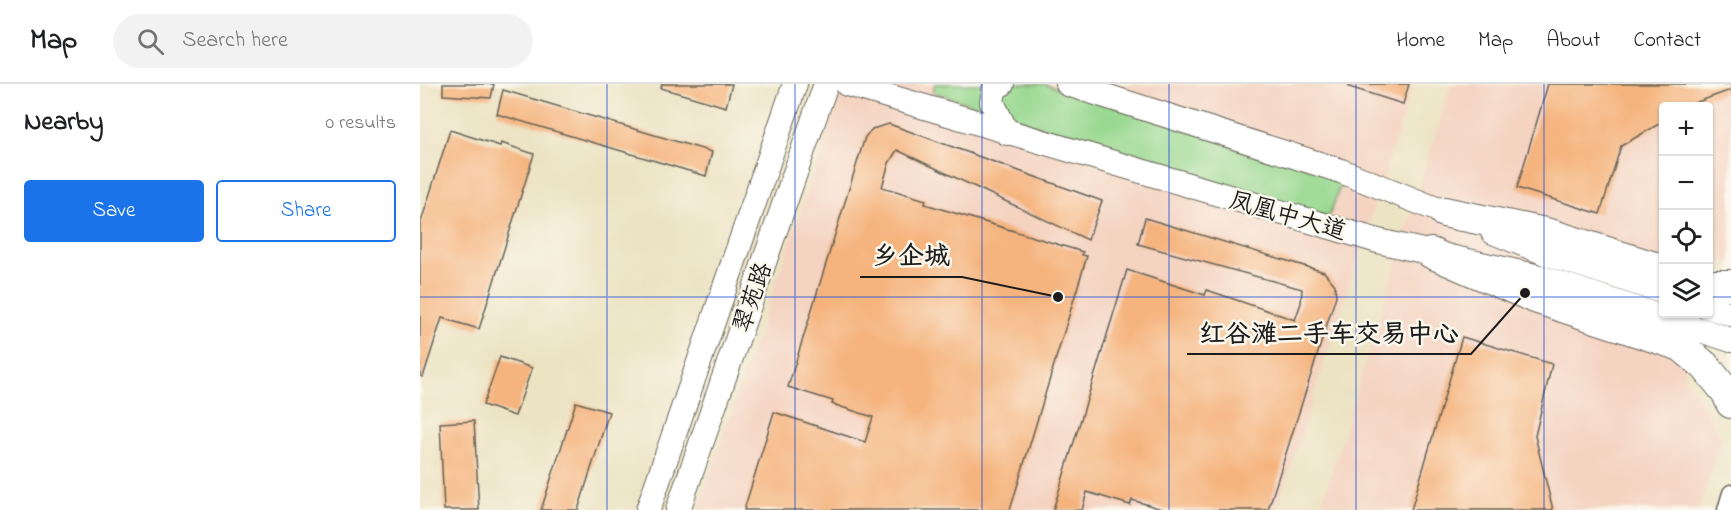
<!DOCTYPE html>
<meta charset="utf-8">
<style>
:root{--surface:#fff;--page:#f2f2f2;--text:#202124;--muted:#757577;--line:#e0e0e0;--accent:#1a73e8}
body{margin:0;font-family:"Indie Flower","LXGW WenKai TC",sans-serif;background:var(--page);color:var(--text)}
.controls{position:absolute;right:18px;top:18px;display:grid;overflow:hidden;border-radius:6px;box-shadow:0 2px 4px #0004}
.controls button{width:54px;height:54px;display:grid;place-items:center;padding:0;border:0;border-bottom:2px solid var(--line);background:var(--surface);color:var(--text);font:30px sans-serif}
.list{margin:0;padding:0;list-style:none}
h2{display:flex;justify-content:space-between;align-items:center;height:78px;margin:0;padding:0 24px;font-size:26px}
h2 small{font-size:20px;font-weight:400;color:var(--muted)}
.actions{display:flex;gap:12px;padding:18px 24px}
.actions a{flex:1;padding:14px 0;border:2px solid var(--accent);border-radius:6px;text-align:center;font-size:21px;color:var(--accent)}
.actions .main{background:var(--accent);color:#fff}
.icon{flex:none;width:33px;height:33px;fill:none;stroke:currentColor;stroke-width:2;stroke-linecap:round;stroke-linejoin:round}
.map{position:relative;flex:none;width:1311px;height:426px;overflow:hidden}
header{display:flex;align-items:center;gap:36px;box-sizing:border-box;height:84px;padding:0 30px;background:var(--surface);border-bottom:2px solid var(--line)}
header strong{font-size:28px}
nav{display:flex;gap:33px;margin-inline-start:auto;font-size:21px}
.search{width:420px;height:54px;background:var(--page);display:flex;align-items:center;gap:15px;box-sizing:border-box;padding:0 21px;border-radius:33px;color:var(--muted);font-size:22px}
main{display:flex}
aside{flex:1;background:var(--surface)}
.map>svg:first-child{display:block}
.built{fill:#f4d3c1}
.green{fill:#97d88f;stroke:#5a7a56;stroke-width:1.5}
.building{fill:#f5b37d}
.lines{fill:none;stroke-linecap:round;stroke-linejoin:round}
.street-casing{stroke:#656256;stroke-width:19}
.secondary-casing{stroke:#656256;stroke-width:26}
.highway-casing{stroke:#656256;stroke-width:32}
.street{stroke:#fff;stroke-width:16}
.secondary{stroke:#fff;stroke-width:24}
.highway{stroke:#fff;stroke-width:30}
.grid{fill:none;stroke:#1d4ed8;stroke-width:1.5;stroke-opacity:0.55}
.labels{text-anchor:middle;stroke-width:5;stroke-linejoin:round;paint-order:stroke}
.street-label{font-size:24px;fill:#1c1c1c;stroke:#fbf7ec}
.leader{fill:none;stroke:#1c1c1c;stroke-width:2}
.callout-dot{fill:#1c1c1c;stroke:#fbf7ec;stroke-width:2}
.callout-label{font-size:26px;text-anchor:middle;font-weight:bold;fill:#1c1c1c;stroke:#fbf7ec;stroke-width:5;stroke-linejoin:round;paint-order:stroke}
</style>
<header>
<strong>Map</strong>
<div class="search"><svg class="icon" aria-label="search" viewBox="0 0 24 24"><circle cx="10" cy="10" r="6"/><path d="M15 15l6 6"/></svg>Search here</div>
<nav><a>Home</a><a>Map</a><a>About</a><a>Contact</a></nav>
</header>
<main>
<aside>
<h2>Nearby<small>0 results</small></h2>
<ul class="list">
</ul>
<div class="actions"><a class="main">Save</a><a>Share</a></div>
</aside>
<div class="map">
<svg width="1311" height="426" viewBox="0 0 1311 426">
<rect width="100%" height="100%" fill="#fbf7ec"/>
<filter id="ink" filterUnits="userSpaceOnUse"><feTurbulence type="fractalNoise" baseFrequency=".0167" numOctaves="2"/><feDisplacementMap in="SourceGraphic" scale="12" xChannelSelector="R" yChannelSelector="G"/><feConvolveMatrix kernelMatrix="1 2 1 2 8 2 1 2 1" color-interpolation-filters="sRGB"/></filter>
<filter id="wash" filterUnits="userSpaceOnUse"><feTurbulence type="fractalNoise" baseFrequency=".008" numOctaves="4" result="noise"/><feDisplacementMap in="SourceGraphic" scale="24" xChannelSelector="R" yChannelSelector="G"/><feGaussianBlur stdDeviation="1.35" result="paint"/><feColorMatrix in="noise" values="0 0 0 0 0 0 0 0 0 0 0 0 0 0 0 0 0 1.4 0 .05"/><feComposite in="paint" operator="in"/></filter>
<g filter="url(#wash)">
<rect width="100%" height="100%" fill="#ece3c3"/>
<g class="built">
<polygon points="424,0 993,0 857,426 278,426"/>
<polygon points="1031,0 1311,0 1311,176 1290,182 1289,189 1288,22 1244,22 1244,230 1279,230 1264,292 1302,354 1278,426 900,426"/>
</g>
<polygon class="green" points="515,0 624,0 923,94 908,135 513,8"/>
<g id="blocks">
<g class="building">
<polygon points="23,0 74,0 71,14 23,11"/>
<polygon points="242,0 312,0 306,23 241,4"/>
<polygon points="929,0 989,0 983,20 929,3"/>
<polygon points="1128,0 1311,0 1311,6 1266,22 1244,22 1244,37 1201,62 1180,130 1097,104"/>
<polygon points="83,6 292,68 286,92 77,30"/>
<polygon points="469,40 682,117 668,156 477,66 469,79 462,103 506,116 505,120 663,168 662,171 667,172 590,426 324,426 354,328 445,358 453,333 412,320 413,317 368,303 445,53 452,45"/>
<polygon points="30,46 80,62 81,59 114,70 59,245 22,234 3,293 0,292 0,141"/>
<polygon points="725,134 904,188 915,201 916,212 848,426 745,426 712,416 710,421 667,408 662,426 633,426 707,186 785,211 787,206 875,236 881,219 882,205 718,160"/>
<polygon points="1042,253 1132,280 1115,352 1133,426 991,426"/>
<polygon points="80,273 112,284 95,332 63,321"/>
<polygon points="156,318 189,328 158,426 121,426"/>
<polygon points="54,337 59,426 24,426 20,339"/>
</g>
</g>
</g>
<g filter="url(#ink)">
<use href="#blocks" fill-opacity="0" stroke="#656256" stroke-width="1.5"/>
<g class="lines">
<defs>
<polyline id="street" points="1306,426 1311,409"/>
<g id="secondary">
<polyline points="427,0 958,157 1120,193 1311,256"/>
<polyline points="582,0 575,2 572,18 587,49"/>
<polyline points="648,0 921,87 1041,135"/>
<polyline points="1073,148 1128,170 1244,208"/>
<polyline points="1288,223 1311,230"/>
<polyline points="228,426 375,0"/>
<polyline points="258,426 406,0"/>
</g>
<g id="highway">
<polyline points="1024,128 1130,150 1244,186"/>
<polyline points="1011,169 1115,214 1261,262 1285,282 1307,309 1311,319"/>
<polyline points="1288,201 1311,201"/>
</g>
</defs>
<use href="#street" class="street-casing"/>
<use href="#secondary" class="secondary-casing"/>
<use href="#highway" class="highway-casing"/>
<use href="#street" class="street"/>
<use href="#secondary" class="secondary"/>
<use href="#highway" class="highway"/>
</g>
</g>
<path class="grid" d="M187 0V426M375 0V426M562 0V426M749 0V426M936 0V426M1124 0V426M0 213H1244M1288 213H1311"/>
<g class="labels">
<g class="street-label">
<text transform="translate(868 131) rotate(16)" y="8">凤凰中大道</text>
<text transform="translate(332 213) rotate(-71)" y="8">翠苑路</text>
</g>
</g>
<path class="leader" d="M638 213L542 193H440M1105 209L1051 270H767"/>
<g class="callout-dot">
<circle cx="638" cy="213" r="6"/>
<circle cx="1105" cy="209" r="6"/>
</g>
<g class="callout-label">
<text x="491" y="180">乡企城</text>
<text x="909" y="258">红谷滩二手车交易中心</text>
</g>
</svg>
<div class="controls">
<button>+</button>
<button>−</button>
<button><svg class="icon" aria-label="locate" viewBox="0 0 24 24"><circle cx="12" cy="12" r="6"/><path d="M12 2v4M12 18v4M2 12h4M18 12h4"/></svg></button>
<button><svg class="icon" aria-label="layers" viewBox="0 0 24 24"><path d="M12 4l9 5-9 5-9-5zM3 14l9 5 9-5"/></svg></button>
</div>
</div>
</main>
